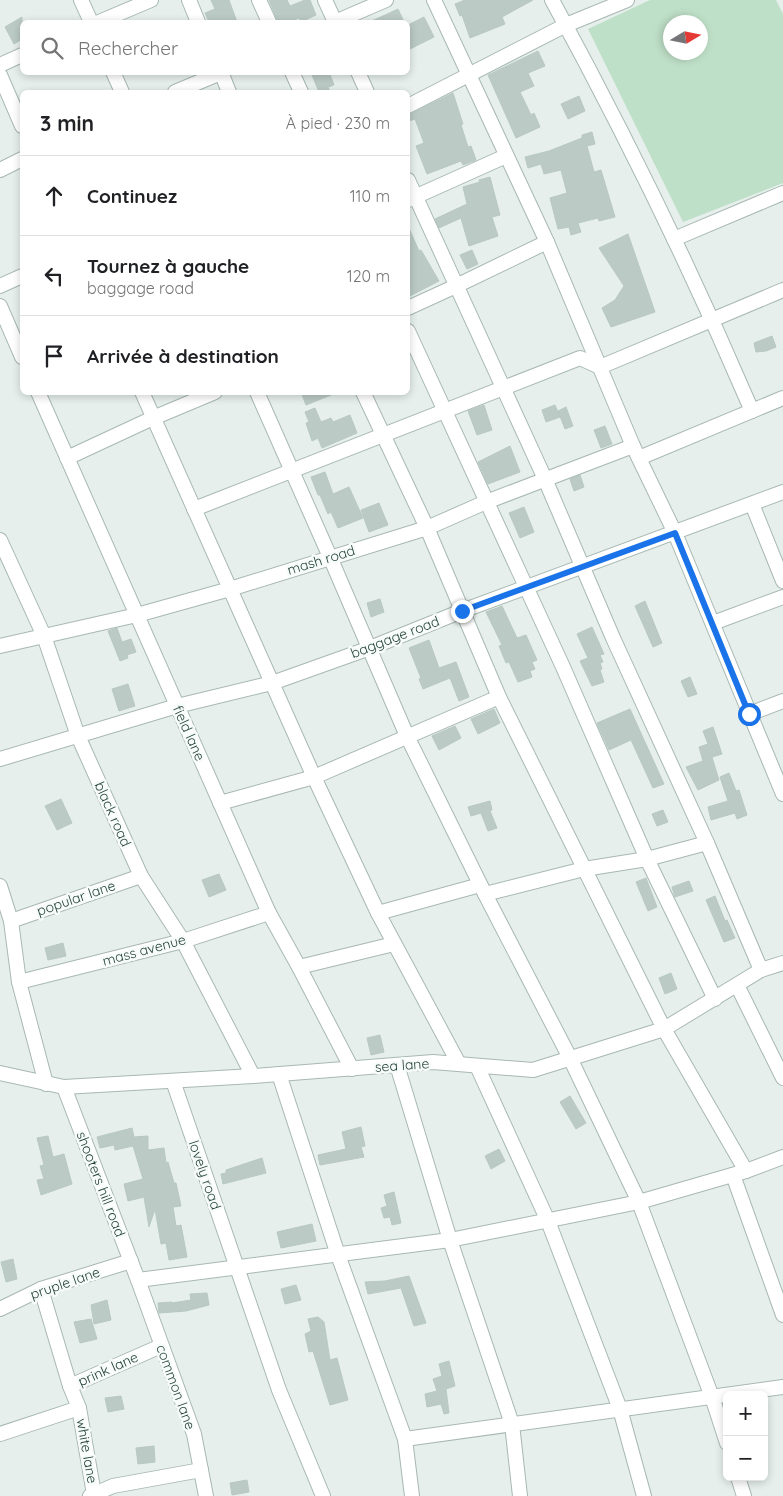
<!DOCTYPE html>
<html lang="fr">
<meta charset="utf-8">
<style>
:root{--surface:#fff;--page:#f6f6f6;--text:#202124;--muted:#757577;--line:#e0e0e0}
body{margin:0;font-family:Quicksand,sans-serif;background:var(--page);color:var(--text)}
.controls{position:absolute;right:15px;bottom:15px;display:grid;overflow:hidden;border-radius:8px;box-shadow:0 2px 8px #0003}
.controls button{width:45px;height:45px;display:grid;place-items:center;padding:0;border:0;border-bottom:1px solid var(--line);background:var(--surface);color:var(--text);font:25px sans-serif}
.compass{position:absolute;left:663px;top:15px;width:45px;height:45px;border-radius:50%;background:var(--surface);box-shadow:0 2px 8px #0003;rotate:80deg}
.stop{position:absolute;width:15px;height:15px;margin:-11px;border:4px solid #1a73e8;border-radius:50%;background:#fff}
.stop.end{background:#1a73e8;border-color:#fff;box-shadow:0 1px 5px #0008}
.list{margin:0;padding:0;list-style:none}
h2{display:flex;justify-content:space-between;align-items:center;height:65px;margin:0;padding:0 20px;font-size:21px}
h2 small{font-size:16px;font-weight:400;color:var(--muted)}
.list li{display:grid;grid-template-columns:32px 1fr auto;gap:15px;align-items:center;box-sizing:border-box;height:80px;padding:0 20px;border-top:1px solid var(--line)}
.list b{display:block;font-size:19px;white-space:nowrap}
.list p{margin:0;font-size:16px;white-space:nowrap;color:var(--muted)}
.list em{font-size:16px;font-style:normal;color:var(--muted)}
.icon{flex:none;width:28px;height:28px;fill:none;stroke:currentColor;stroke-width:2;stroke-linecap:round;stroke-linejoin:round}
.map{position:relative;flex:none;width:783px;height:1496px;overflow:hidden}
.search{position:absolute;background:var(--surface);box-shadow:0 2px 8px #0003;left:20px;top:20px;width:390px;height:55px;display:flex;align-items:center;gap:12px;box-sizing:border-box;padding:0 18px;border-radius:8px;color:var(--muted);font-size:19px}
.panel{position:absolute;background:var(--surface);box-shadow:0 2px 8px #0003;left:20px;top:90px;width:390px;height:305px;border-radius:8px}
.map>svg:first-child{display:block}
.green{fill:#bfe0c8;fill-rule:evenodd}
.building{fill:#bbcac4;stroke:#b8c9c2}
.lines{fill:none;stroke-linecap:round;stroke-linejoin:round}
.minor-casing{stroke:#a8b8b2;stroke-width:16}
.minor{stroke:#fff;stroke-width:14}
.route{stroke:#1a73e8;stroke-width:6}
.labels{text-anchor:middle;stroke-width:5;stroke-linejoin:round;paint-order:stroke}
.street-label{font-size:14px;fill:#24423a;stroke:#f7fbf9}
</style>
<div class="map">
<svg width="783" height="1496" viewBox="0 0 783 1496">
<rect width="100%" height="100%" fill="#e6efeb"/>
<path class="green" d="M650 0H776L783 14V183L683 222 588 29ZM670 22H700V52H670Z"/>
<g class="building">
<polygon points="211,0 229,0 237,22 225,22 223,19 215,22 209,22 205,13 215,9"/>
<polygon points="269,0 287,0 290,6 305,0 310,0 316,15 301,22 299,18 289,22 278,22"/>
<polygon points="465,0 533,0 502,17 505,24 470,38 462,15 460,16 455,4"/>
<polygon points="398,9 404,22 369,22 383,16"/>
<polygon points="22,17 22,39 14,44 5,27"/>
<polygon points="424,17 434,37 408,50 408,25"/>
<polygon points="538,51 545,66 528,73 534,86 520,92 531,115 534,113 540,127 516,138 488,75"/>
<polygon points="319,72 329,72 334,85 328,87 330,92 319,92 312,75"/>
<polygon points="453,93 463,124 461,125 468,147 471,146 476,160 463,165 461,161 427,174 416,146 424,143 415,119 409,121 408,115"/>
<polygon points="579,96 585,111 568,119 561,104"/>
<polygon points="592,132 595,144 587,146 594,172 601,170 615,217 599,221 598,218 578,223 581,232 571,235 569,227 558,229 550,198 567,193 561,170 544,174 541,164 528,168 525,157 549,151 582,138 582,135"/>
<polygon points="490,177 500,215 492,217 498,236 469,246 461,218 439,228 435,219 467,204 463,187 480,182 479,180"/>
<polygon points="408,226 419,251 421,250 439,281 408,297"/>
<polygon points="628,234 655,312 611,327 602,308 615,300 624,286 599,248"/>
<polygon points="472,250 478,264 467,269 460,255"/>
<polygon points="772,336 776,347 766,351 756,352 754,343"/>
<polygon points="301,392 336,392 336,393 306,405"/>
<polygon points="484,405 492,430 477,435 468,411"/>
<polygon points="555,405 560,417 546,422 542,410"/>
<polygon points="566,407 573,426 565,429 558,411"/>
<polygon points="315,408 321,422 331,418 333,422 350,415 357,433 322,448 318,438 312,441 306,423 309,422 305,412"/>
<polygon points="605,426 612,444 601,448 594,430"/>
<polygon points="510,446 520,472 488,484 478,462"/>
<polygon points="325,472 333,494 349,487 363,518 338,528 331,512 328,514 320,495 318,495 311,477"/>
<polygon points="580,475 584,487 574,491 570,479"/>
<polygon points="379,503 388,525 369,532 361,510"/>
<polygon points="524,507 534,532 520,538 509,513"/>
<polygon points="380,599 384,612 371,617 367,603"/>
<polygon points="645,601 662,643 653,647 635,606"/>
<polygon points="502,606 517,638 526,635 537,660 532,662 535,669 530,671 532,677 518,682 509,662 506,663 499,646 502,645 486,612"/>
<polygon points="592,627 604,654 600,655 603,662 600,663 602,669 600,670 604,682 592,686 580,661 588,658 577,634"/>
<polygon points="117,628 122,642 131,639 136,652 127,655 128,658 120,661 108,631"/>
<polygon points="429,640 439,668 456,662 469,697 459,701 450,678 423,689 419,679 421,678 409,648"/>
<polygon points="690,677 697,694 688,697 681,681"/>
<polygon points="128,684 135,706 119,711 112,689"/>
<polygon points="494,709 500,723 478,734 471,719"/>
<polygon points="630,709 664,784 653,788 631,740 609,750 597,723"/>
<polygon points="455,726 461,738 439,750 432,736"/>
<polygon points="713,727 722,754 712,757 719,780 698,790 686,767 703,761 699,747 708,744 703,731"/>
<polygon points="729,773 736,791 739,790 747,815 737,819 735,813 711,820 708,807 728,801 720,777"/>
<polygon points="61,799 72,823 57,830 45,806"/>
<polygon points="490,801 492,810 490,811 497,828 488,831 481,813 471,816 468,807"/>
<polygon points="663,810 668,822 657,826 652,814"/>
<polygon points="219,874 226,890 209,897 202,880"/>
<polygon points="646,878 657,907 648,911 636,882"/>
<polygon points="689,881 693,891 675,897 672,887"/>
<polygon points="715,896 725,921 727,920 735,938 724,942 706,900"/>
<polygon points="63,943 66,956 48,960 45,948"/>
<polygon points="671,973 677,989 665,994 659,978"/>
<polygon points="380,1035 384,1052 371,1055 367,1038"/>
<polygon points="570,1096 586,1123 576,1129 560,1102"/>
<polygon points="361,1127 365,1146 361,1147 364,1157 320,1165 318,1155 346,1149 342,1132"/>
<polygon points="132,1128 134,1137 148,1136 148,1150 164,1148 166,1163 168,1162 174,1183 176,1183 181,1206 173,1207 176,1226 181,1225 187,1257 169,1260 166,1243 161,1244 155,1209 149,1227 144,1197 128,1201 124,1184 143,1179 133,1146 115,1150 114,1145 100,1148 97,1137"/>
<polygon points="48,1136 53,1157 64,1154 72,1184 41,1195 37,1180 44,1179 40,1166 44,1165 37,1138"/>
<polygon points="499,1149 505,1161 491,1169 485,1156"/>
<polygon points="262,1158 266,1173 223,1184 221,1174 226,1173 226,1170"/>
<polygon points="394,1192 401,1223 392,1225 390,1217 384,1218 381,1208 387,1206 384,1195"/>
<polygon points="312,1224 316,1241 281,1248 277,1232"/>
<polygon points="13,1259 17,1279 6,1282 1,1262"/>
<polygon points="409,1276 426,1323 414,1326 401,1288 368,1294 365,1282 385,1281"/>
<polygon points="296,1285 301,1300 285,1304 281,1289"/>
<polygon points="207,1293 209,1305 186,1311 159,1313 158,1303 172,1302 172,1303 191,1300 190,1294"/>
<polygon points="107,1300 111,1320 94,1324 91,1305"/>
<polygon points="318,1317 324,1322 330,1360 337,1358 348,1400 330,1405 313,1351 309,1352 305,1334 311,1331 308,1319"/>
<polygon points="91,1319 97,1339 80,1343 74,1322"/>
<polygon points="449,1361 455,1386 446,1389 449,1413 444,1414 441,1404 427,1407 425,1394 437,1391 433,1379 442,1376 439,1364"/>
<polygon points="121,1396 124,1409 108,1412 105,1398"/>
<polygon points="154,1446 155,1462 138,1464 136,1448"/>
<polygon points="247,1480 249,1492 232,1495 230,1483"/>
</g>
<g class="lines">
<defs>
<g id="minor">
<polyline points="81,0 91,22"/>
<polyline points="189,0 198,22"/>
<polyline points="259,0 269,22"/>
<polyline points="325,0 335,22"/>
<polyline points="434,0 547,242 633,446 675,533 783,794"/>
<path d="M552 0C625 134 692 271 752 411"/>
<polyline points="99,22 151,0"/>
<polyline points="335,22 386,0"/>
<polyline points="0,65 22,55"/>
<polyline points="113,72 122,92"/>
<polyline points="221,72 229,92"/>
<polyline points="292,72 301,92"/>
<polyline points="358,72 367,92"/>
<polyline points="0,75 22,126"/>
<polyline points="175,92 223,72"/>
<polyline points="408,106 566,25 627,0"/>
<polyline points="0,170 22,159"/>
<polyline points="408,180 545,479 613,638 707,843 761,970"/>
<polyline points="408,200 506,156"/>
<polyline points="674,239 783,193"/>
<polyline points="0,286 22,276"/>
<polyline points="0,306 22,357"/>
<polyline points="408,308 456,286 547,242"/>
<polyline points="408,331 563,667 647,859 715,999"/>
<polyline points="38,392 269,913 299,967 352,1069"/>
<polyline points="142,392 314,777 378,913 459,1064"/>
<polyline points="257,392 330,557 407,736 485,894 570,1058 639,1202 712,1397 727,1443"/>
<polyline points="363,392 427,528 499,697 664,1029 746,1171"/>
<polyline points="67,458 153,418 215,392"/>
<polyline points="639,458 783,398"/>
<polyline points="752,504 783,581"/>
<polyline points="194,509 580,358 600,367 783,290"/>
<polyline points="0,540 44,636 78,736 141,876 183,941 253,1076"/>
<polyline points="713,623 783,597"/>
<polyline points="0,646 137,615 230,589 427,528 486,502 633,446"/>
<polyline points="749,714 783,701"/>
<polyline points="0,759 177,706 272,683 370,648 462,611 783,492"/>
<polyline points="220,803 314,777 499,697"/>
<polyline points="0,886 11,921 19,982 46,1084"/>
<polyline points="485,894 584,869 647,859 707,843"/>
<polyline points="378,913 480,885"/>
<polyline points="11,921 141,876"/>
<polyline points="299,967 394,944"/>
<polyline points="19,982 183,941 269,913"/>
<polyline points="737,985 783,1078"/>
<polyline points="397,1065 450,1240 512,1424 520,1496"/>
<polyline points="477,1066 548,1221 620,1409 644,1496"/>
<polyline points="0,1073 64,1087 253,1076 433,1062 533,1070 664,1029 761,970 783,963"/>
<polyline points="279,1074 338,1255 405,1439 412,1496"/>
<polyline points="173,1081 279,1390 323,1496"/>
<polyline points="64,1087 138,1280 194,1434 206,1496"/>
<polyline points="733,1175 783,1315"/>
<polyline points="138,1280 450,1240 639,1202 746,1171 783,1157"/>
<polyline points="41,1289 70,1386"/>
<polyline points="0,1309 41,1289 131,1261"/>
<polyline points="79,1408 94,1494"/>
<polyline points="0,1434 79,1408 70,1386 161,1346"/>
<polyline points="405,1439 783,1387"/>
<polyline points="738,1477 744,1496"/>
<polyline points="90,1496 113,1486 201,1470"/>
</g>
</defs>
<use href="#minor" class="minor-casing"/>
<use href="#minor" class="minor"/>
</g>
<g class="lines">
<polyline class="route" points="462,611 675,533 749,714"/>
</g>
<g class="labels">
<g class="street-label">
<text transform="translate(321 560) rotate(-17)" y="5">mash road</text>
<text transform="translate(395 637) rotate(-21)" y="5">baggage road</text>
<text transform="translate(189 733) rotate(66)" y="5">field lane</text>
<text transform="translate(113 814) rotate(66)" y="5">black road</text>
<text transform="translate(76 898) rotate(-19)" y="5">popular lane</text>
<text transform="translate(144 950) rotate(-15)" y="5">mass avenue</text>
<text transform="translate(402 1065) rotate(-4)" y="5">sea lane</text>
<text transform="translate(205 1175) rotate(71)" y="5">lovely road</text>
<text transform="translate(101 1184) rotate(69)" y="5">shooters hill road</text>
<text transform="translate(65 1283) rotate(-19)" y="5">pruple lane</text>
<text transform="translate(108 1369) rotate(-24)" y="5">prink lane</text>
<text transform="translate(176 1387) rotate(70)" y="5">common lane</text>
<text transform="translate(87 1451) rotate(80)" y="5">white lane</text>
</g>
</g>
</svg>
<div class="controls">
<button>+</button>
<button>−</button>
</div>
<svg class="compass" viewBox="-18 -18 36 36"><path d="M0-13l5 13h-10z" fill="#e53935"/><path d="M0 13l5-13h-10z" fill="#757577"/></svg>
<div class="stop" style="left:749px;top:714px"></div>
<div class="stop end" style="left:462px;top:611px"></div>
<div class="search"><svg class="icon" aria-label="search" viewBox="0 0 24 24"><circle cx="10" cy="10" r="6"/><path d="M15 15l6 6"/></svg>Rechercher</div>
<section class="panel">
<h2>3 min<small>À pied · 230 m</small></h2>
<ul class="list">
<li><svg class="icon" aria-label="ahead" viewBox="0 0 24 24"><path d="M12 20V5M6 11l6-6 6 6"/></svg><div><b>Continuez</b></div><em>110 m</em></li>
<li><svg class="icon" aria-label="left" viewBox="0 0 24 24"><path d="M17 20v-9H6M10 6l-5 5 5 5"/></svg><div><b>Tournez à gauche</b><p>baggage road</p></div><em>120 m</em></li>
<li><svg class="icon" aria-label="arrive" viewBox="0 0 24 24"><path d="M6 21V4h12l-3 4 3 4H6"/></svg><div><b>Arrivée à destination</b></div></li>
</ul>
</section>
</div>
